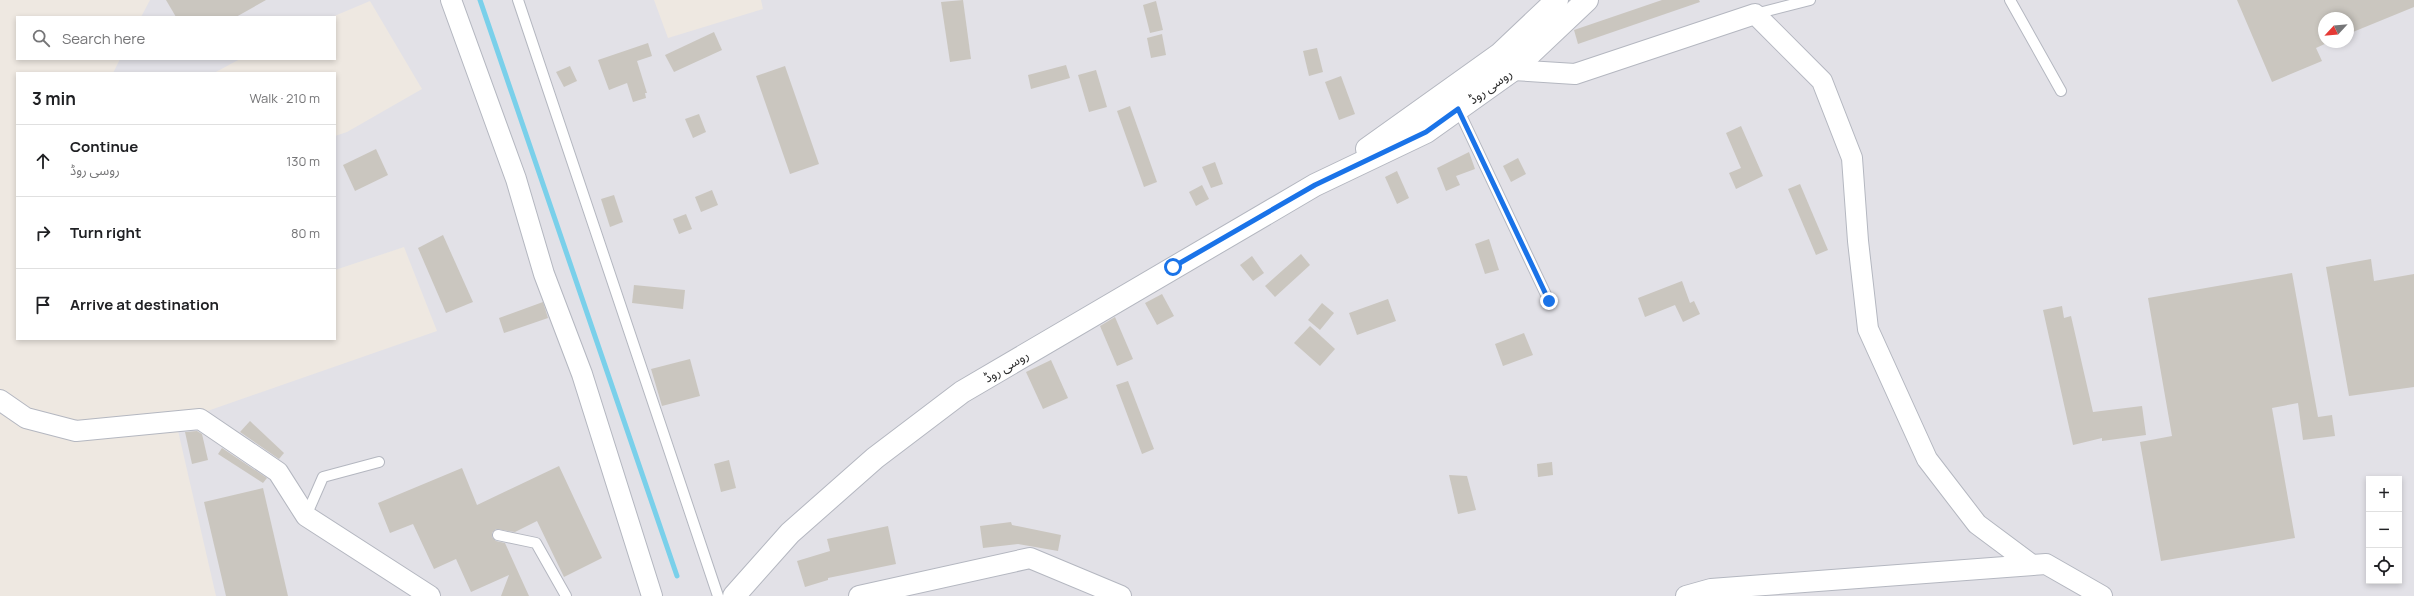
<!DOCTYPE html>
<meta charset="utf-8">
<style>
:root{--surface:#fff;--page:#f2f2f2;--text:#202124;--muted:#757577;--line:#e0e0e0}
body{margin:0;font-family:Manrope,"Noto Sans Arabic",sans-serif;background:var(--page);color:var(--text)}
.controls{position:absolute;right:12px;bottom:12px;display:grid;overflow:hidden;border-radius:0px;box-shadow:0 2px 6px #0003}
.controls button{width:36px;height:36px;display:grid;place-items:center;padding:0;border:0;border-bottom:1px solid var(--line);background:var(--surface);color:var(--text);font:20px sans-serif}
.compass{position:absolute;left:2318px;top:12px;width:36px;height:36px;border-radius:50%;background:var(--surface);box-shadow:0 2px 6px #0003;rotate:244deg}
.stop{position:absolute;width:12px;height:12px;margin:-9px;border:3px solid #1a73e8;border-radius:50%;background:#fff}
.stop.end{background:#1a73e8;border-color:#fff;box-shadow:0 1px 4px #0008}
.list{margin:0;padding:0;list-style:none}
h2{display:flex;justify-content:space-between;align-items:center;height:52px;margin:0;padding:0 16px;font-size:17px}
h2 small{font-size:13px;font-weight:400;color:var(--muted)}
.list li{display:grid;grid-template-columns:26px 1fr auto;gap:12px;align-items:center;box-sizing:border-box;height:72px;padding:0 16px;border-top:1px solid var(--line)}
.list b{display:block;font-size:15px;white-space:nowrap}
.list p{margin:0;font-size:13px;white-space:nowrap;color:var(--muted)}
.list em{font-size:13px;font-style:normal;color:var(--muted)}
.icon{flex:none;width:22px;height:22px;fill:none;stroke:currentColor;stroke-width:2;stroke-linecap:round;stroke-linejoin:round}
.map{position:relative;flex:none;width:2414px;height:596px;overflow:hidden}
.search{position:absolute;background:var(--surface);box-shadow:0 2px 6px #0003;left:16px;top:16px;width:320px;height:44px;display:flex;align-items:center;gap:10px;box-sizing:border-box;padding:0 14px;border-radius:0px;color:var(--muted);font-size:15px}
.panel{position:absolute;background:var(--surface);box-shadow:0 2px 6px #0003;left:16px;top:72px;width:320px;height:268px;border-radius:0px}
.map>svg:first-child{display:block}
.industrial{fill:#e2e1e7;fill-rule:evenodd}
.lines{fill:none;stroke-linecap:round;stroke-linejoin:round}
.stream{stroke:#7ad0ea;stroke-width:5}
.building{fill:#cac6bf}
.service-casing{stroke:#b4b7c0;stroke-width:12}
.minor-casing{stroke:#b4b7c0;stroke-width:22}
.secondary-casing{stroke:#b4b7c0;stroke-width:24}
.service{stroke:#fff;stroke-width:10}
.minor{stroke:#fff;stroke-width:20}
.secondary{stroke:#fff;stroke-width:22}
.route{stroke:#1a73e8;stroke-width:5}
.labels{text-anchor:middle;stroke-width:3;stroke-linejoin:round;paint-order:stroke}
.street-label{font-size:13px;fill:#2d2d2d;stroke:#fff}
</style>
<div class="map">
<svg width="2414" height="596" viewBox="0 0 2414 596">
<rect width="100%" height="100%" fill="#eee8e1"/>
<g class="industrial">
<path d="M150 0H654L668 38 763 9 761 0H2414V596H216L176 422 437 331 404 247 335 270V136L347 132 422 89 370 1 332 17H141ZM2324 18H2348V42H2324ZM2369 479H2399V581H2369Z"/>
<polygon points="120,59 240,59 214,73 113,73"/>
</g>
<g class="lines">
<polyline class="stream" points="480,0 677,576"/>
</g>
<g class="building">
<polygon points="166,0 266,0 236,17 176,17"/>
<polygon points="963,0 971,59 950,62 941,2"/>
<polygon points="1662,0 1699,0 1700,2 1578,44 1574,30"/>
<polygon points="2237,0 2414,0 2414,7 2348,34 2348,18 2324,18 2324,42 2329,42 2316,48 2322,61 2272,82"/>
<polygon points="1156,1 1163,30 1150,33 1143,5"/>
<polygon points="714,32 722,50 674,72 665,55"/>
<polygon points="1162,34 1166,55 1151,58 1147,38"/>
<polygon points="648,43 652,56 637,61 647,93 645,93 646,98 633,102 627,83 609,90 598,60"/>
<polygon points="1317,48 1323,72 1309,76 1303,51"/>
<polygon points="1066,65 1070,78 1031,89 1028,75"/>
<polygon points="570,66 577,81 564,87 556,72"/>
<polygon points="785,66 819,164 790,174 756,76"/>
<polygon points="1096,70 1107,107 1089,112 1078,75"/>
<polygon points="1341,76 1355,114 1339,120 1325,82"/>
<polygon points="1130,106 1157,182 1144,187 1117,111"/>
<polygon points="699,114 706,132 693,138 685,119"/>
<polygon points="1741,126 1763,176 1736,189 1729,173 1741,168 1726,133"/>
<polygon points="376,149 388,175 355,191 343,165"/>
<polygon points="1469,152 1475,169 1456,176 1460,185 1446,191 1437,168"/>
<polygon points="1518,158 1526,174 1511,182 1503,166"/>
<polygon points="1215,162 1223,184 1211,188 1202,167"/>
<polygon points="1397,171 1409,198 1397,204 1385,177"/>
<polygon points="1800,184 1828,250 1816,255 1788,189"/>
<polygon points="1202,185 1209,199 1196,206 1189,192"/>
<polygon points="712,190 718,205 701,212 695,197"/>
<polygon points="614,195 623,222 610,227 601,199"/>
<polygon points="686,214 692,229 679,234 673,219"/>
<polygon points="443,235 473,302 446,313 418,248"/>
<polygon points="1489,239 1499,270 1485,274 1475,244"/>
<polygon points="1301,254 1310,265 1275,297 1265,286"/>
<polygon points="1252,256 1264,273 1253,281 1240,265"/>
<polygon points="2371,259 2374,281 2414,274 2414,387 2349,396 2326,267"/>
<polygon points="2292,273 2318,417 2332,415 2335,436 2303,440 2298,403 2272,408 2295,538 2161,561 2140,442 2172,436 2148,298"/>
<polygon points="1682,281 1690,303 1694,301 1700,314 1683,322 1675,305 1645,317 1638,298"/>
<polygon points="634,285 685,290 683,309 632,303"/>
<polygon points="1162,294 1174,316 1157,325 1145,303"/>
<polygon points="1388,299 1396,321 1357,335 1349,313"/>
<polygon points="543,302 548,318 504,333 499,318"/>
<polygon points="1322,303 1334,313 1320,330 1308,320"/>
<polygon points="2062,306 2064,318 2071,316 2093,412 2142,406 2146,435 2102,441 2102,438 2073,445 2043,310"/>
<polygon points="1115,317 1133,359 1117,366 1100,326"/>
<polygon points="1310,326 1335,349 1320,366 1294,343"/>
<polygon points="1524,333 1533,355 1503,366 1495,344"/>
<polygon points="690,359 700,396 662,406 651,369"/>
<polygon points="1051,360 1068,398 1043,409 1026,372"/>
<polygon points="1128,381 1154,449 1142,454 1116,385"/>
<polygon points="250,421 284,453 279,459 240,432"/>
<polygon points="197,431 202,434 208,460 192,464 185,432"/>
<polygon points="222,448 267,478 263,483 218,454"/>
<polygon points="729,460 736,488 721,492 714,464"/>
<polygon points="1552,462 1553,475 1538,477 1537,464"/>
<polygon points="559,466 602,558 564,577 537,521 515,532 496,529 492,533 492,537 496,541 505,543 529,596 501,596 509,575 471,592 456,559 434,569 413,524 390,533 378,503 462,468 477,505"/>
<polygon points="1449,475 1467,476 1476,510 1458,514"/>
<polygon points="263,488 288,596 226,596 204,502"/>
<polygon points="1011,522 1012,525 1061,535 1058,551 1018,544 983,548 980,526"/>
<polygon points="888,526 896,564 828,578 828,580 805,587 797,561 830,551 827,539"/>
</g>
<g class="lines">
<defs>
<g id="service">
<polyline points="518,0 718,596"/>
<polyline points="2010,0 2061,91"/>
<polyline points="1755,14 1810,0"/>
<polyline points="1458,109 1549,301"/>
<polyline points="306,516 323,477 379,462"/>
<polyline points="498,535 536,543 566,596"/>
</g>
<g id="minor">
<polyline points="451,0 516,179 544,274 582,374 652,596"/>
<polyline points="1513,70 1575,74 1755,14 1822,81 1852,158 1858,241 1868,329 1927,459 1977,524 2032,565"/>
<polyline points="0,400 26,418 76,431 200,419 278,472 306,516 430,596"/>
<polyline points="859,596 1030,558 1121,596"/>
<polyline points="1686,596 1711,589 2046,564 2102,596"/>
</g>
<g id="secondary">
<polyline points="1367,149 1500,54 1557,0"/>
<polyline points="734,596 790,533 875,458 962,392 1315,185 1426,132 1513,70 1587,0"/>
</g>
</defs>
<use href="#service" class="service-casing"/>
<use href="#minor" class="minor-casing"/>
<use href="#secondary" class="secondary-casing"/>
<use href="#service" class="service"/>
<use href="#minor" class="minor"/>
<use href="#secondary" class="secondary"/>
</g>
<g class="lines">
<polyline class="route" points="1173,267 1315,185 1426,132 1458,109 1549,301"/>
</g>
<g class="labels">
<g class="street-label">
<text transform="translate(1490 86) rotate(-36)" y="5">روسی روڈ</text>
<text transform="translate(1006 366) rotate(-31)" y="5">روسی روڈ</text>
</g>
</g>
</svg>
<div class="controls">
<button>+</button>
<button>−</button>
<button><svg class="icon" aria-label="locate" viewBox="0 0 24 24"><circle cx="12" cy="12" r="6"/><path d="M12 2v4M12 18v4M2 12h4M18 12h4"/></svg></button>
</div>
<svg class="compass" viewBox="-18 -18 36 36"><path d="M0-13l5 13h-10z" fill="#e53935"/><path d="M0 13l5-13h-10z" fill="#757577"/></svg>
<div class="stop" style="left:1173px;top:267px"></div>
<div class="stop end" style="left:1549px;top:301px"></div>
<div class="search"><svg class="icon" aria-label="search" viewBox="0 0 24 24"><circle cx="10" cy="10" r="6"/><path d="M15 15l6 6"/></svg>Search here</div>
<section class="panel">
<h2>3 min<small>Walk · 210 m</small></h2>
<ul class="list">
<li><svg class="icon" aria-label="ahead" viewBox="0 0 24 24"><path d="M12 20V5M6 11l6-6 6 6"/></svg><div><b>Continue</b><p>روسی روڈ</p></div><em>130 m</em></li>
<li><svg class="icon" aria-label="right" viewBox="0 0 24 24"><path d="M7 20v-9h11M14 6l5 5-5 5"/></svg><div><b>Turn right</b></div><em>80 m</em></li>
<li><svg class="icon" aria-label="arrive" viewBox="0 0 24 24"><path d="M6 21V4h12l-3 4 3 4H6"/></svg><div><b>Arrive at destination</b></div></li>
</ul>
</section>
</div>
